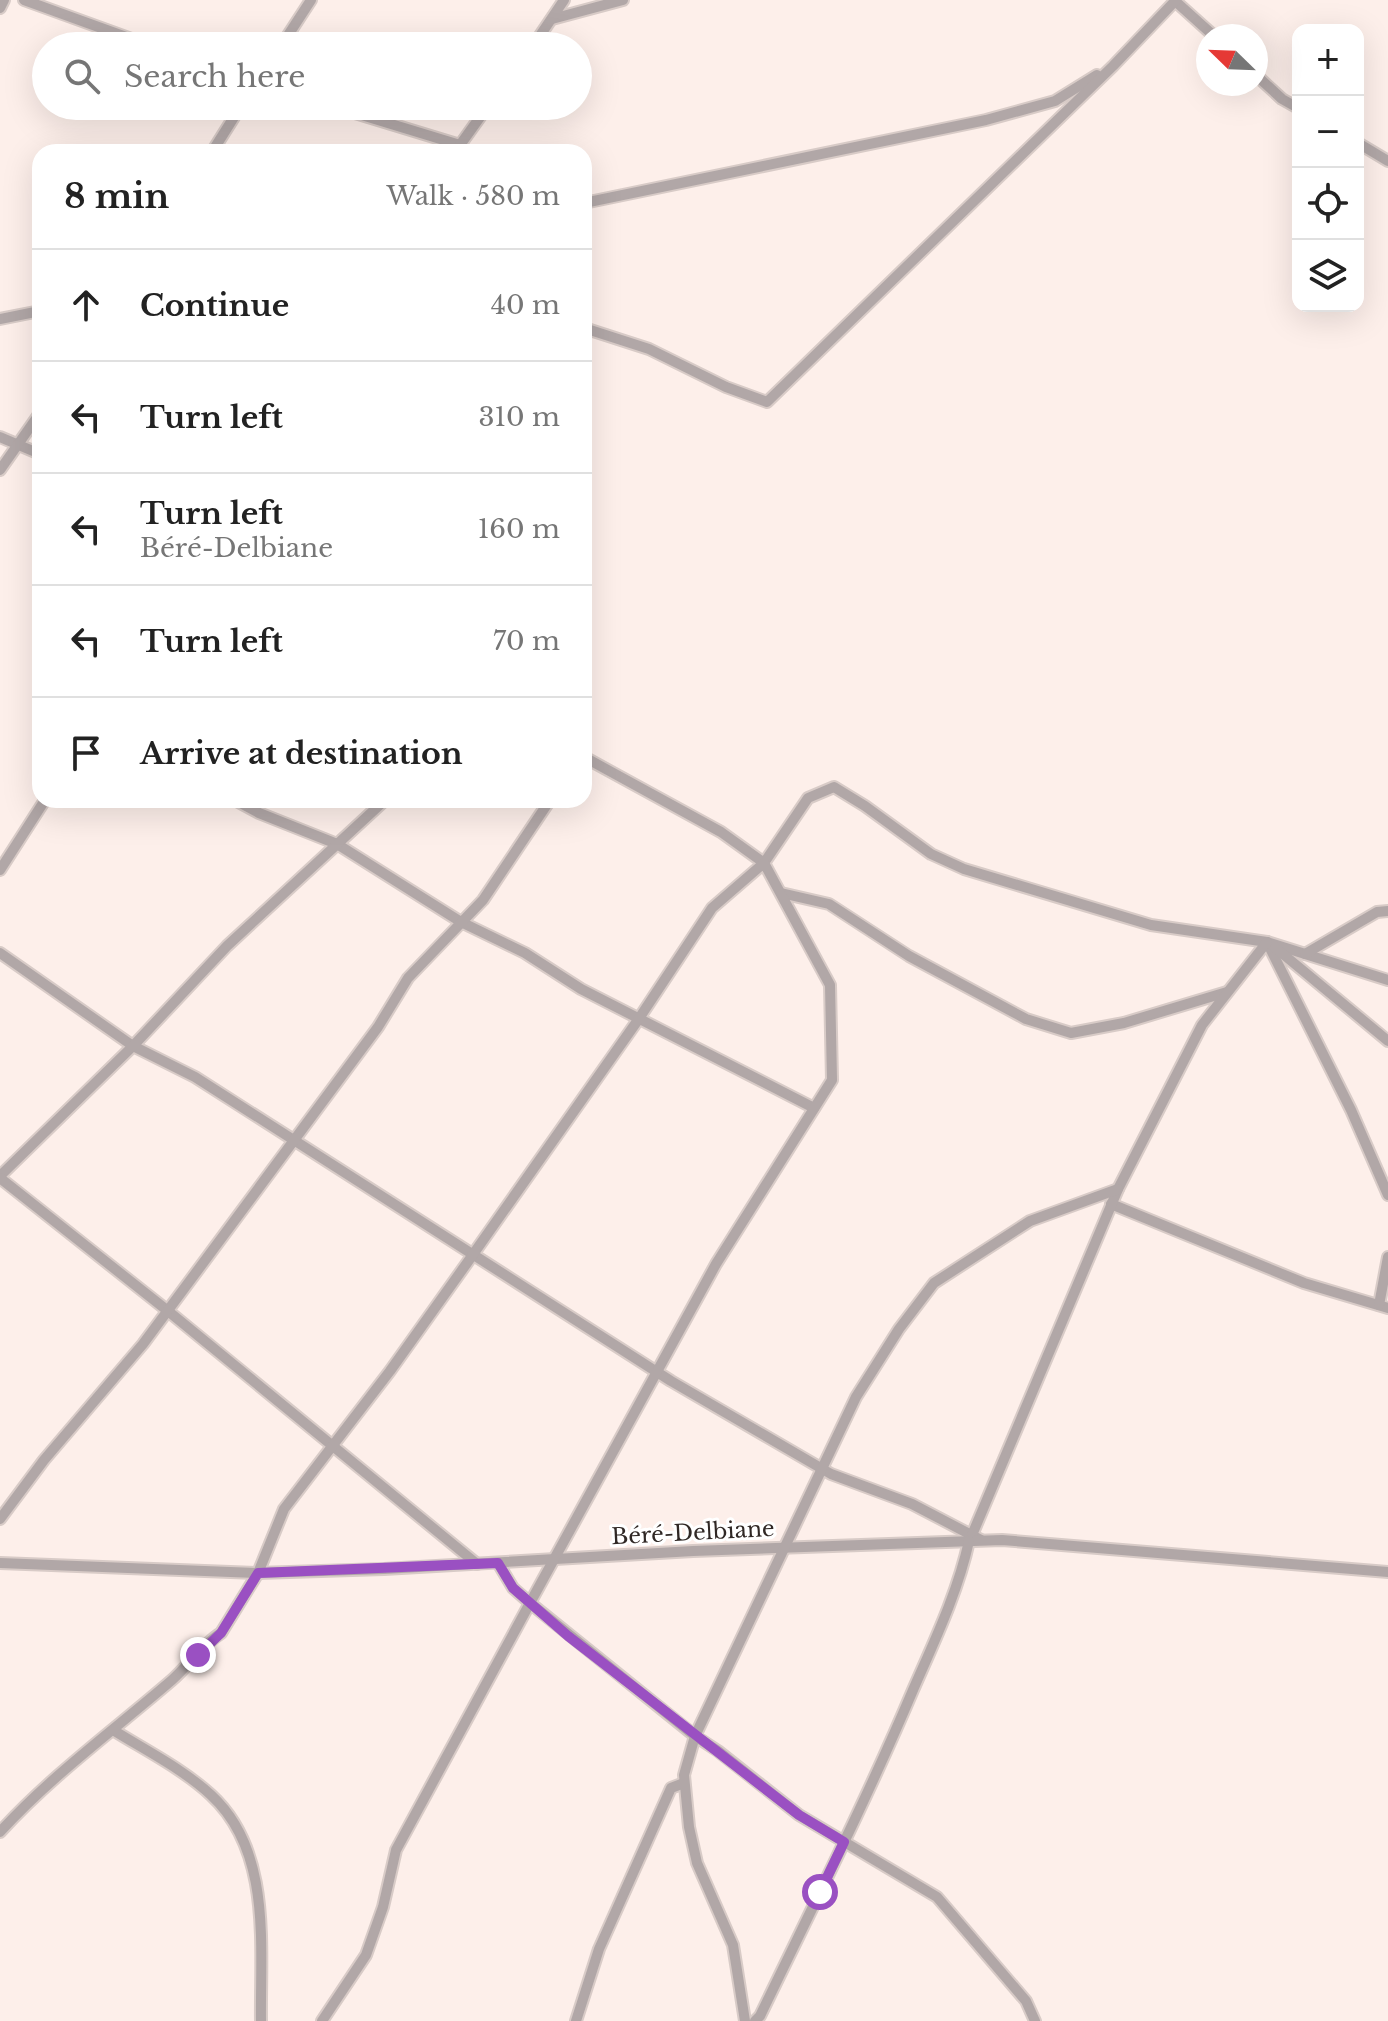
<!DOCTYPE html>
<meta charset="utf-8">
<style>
:root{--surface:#fff;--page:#f2f2f2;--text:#222;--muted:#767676;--line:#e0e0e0}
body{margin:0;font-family:"Libre Baskerville",serif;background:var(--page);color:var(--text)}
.controls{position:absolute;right:24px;top:24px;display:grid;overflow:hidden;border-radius:16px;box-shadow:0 8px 32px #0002}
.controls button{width:72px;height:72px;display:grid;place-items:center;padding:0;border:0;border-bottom:2px solid var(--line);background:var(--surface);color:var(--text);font:40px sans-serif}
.compass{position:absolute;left:1196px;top:24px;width:72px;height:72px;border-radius:50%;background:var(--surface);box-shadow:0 8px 32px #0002;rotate:293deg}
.stop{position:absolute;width:24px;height:24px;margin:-18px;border:6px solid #9a50c2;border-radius:50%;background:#fff}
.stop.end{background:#9a50c2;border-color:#fff;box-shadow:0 2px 8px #0008}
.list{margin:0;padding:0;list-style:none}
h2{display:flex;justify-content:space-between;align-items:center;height:104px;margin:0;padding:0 32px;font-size:34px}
h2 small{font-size:26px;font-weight:400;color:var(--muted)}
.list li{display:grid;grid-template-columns:52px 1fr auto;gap:24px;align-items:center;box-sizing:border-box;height:112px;padding:0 32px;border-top:2px solid var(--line)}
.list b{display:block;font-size:30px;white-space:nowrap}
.list p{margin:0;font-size:26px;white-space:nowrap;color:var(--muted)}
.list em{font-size:26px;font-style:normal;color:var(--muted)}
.icon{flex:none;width:44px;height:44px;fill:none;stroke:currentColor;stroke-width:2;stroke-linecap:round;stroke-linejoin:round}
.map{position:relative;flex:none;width:1388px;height:2021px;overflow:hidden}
.search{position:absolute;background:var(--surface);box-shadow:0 8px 32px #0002;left:32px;top:32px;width:560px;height:88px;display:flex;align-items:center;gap:20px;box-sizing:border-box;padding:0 28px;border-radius:44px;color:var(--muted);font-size:30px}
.panel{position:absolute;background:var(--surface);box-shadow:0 8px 32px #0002;left:32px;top:144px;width:560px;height:664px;border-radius:24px}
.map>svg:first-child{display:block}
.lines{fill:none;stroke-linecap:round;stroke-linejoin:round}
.minor-casing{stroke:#d8cbc7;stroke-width:14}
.minor{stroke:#b1a7a7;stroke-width:10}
.route{stroke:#9a50c2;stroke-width:10}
.labels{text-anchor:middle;stroke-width:6;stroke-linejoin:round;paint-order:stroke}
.street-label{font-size:22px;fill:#302825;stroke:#fff}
</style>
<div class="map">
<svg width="1388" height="2021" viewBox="0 0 1388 2021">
<rect width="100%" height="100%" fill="#fdefea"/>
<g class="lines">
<defs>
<g id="minor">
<polyline points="24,0 151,46"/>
<polyline points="1174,0 1214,36"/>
<polyline points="0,8 4,0"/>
<polyline points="552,19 623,0"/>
<polyline points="281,46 311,0"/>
<polyline points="533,46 564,0"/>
<polyline points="1256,75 1282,99 1298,108"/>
<polyline points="332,106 460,145"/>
<polyline points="1358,143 1388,161"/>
<polyline points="212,152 241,106"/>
<polyline points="455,152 488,106"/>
<polyline points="584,203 986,120 1055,101 1097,75"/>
<polyline points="0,319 40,311"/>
<polyline points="584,328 649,349 726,387 767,402 1113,66 1176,0"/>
<polyline points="0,437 40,454"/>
<polyline points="0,470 40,413"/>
<polyline points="584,757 721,832 764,863 808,798 834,787 865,806 931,854 964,869 1151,925 1267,942 1388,980"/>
<polyline points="235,800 259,813 337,844 461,922 525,953 581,989 814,1108"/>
<polyline points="0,870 45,800"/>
<polyline points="781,893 829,904 909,956 1026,1019 1071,1033 1124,1023 1227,992"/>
<polyline points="1267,942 1351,1110 1388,1195"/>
<polyline points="1272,945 1388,1041"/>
<polyline points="0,953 133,1046 195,1077 671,1381 831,1474 912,1504 981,1540"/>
<polyline points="1305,954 1377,912 1388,911"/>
<polyline points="0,1176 133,1046 227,946 385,800"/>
<polyline points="0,1178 168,1311 477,1564"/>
<polyline points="1111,1204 1304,1283 1388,1308"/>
<polyline points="1379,1305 1388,1257"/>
<polyline points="0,1519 44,1460 143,1344 378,1027 408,978 483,900 550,800"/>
<polyline points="972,1535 1118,1189 1202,1025 1267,942"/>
<polyline points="0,1563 258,1573 384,1569 693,1551 1002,1540 1388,1572"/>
<polyline points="498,1563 513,1588 530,1603 695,1736 718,1751 799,1815 937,1897 1026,2001 1035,2021"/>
<path d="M113 1730C145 1750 183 1769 211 1795 272 1851 260 1945 261 2021"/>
<path d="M0 1832C51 1776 114 1730 172 1680 188 1666 202 1645 221 1633L258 1573 284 1509 390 1371 467 1263 638 1020 712 908 764 863 830 985 832 1080 716 1264 530 1603 396 1850 383 1907 366 1955 322 2021"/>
<polyline points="576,2021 599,1949 671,1788 684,1783"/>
<polyline points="745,2021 733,1945 697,1863 689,1827 684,1775 695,1736 856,1397 899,1329 934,1283 1030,1221 1118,1189"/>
<path d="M755 2021 760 2016C812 1908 866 1801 913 1690 934 1642 958 1592 969 1541"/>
</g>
</defs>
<use href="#minor" class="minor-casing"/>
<use href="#minor" class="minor"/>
</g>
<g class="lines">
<polyline class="route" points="198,1655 221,1633 258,1573 498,1563 513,1588 568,1636 799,1815 844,1842 820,1892"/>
</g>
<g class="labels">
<g class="street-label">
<text transform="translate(693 1532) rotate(-3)" y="8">Béré-Delbiane</text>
</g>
</g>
</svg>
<div class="controls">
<button>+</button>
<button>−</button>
<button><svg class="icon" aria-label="locate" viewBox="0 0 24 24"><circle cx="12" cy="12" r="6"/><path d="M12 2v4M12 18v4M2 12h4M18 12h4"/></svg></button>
<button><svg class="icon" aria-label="layers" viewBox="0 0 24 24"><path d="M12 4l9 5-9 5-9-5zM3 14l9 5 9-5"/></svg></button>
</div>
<svg class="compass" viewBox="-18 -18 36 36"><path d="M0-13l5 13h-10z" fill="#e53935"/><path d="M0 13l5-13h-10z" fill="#767676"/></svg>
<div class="stop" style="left:820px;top:1892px"></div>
<div class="stop end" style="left:198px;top:1655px"></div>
<div class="search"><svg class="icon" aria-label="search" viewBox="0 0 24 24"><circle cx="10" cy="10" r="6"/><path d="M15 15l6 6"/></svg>Search here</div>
<section class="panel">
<h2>8 min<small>Walk · 580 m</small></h2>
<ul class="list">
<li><svg class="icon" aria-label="ahead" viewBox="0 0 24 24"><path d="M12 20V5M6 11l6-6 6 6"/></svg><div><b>Continue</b></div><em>40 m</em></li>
<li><svg class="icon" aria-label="left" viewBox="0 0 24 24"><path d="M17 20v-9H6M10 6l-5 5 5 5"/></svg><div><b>Turn left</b></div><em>310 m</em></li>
<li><svg class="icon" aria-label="left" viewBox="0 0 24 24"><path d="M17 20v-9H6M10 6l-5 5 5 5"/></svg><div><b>Turn left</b><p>Béré-Delbiane</p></div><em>160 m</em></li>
<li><svg class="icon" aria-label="left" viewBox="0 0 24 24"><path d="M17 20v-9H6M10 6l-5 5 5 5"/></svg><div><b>Turn left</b></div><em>70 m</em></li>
<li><svg class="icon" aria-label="arrive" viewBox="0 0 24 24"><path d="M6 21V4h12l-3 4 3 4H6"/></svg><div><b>Arrive at destination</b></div></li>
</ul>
</section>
</div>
